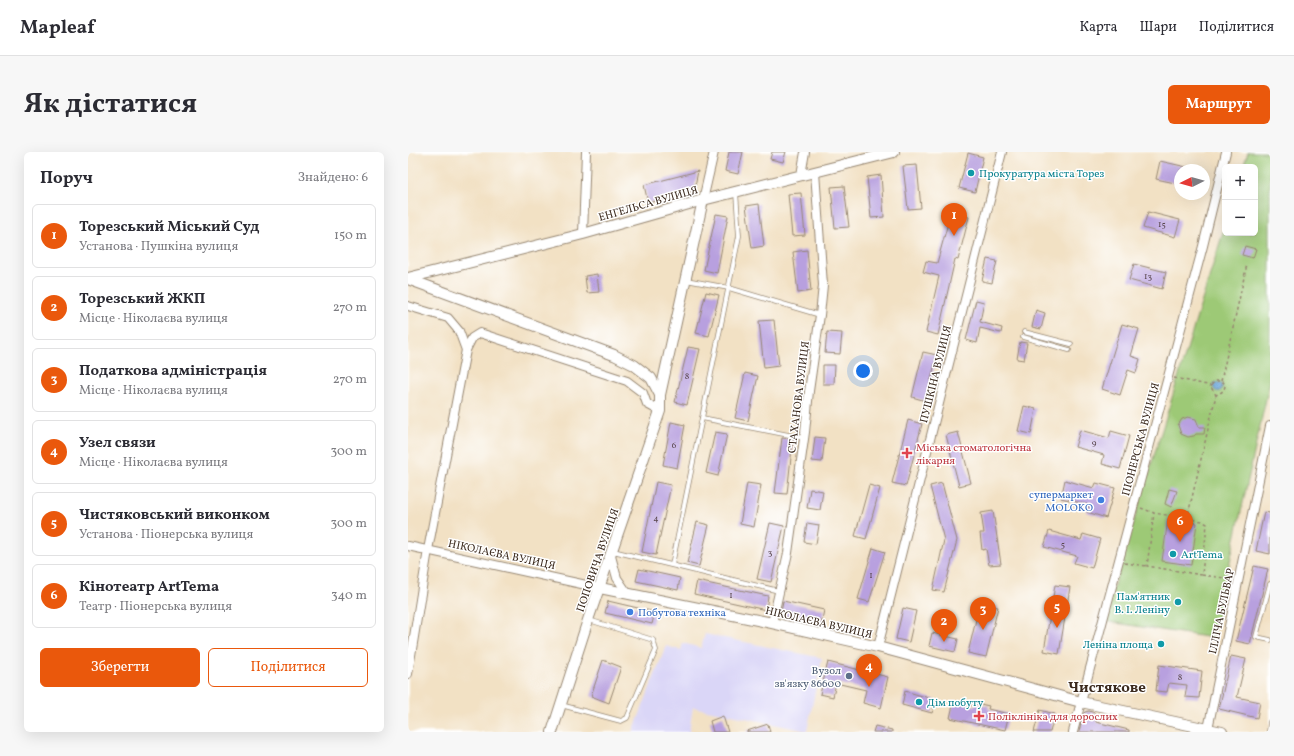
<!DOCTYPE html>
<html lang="uk">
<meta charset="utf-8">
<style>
:root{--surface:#fff;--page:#f7f7f7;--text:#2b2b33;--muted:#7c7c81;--line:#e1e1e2;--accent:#ea580c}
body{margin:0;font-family:Vollkorn,serif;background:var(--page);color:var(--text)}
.controls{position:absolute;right:12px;top:12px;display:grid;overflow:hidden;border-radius:6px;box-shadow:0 4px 16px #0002}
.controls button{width:36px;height:36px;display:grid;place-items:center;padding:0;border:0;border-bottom:1px solid var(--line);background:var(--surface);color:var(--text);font:20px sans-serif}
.compass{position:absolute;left:766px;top:12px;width:36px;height:36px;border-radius:50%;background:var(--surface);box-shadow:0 4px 16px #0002;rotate:265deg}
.you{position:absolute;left:455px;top:219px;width:14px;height:14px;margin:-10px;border:3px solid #fff;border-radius:50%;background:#1a73e8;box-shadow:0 0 0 6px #1a73e833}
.badge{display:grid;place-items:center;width:26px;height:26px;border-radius:50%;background:var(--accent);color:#fff;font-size:13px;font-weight:700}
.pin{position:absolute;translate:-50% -33px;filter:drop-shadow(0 1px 2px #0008)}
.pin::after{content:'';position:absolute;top:21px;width:14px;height:12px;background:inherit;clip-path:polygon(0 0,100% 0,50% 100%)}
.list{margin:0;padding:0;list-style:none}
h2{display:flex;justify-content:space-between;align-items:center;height:52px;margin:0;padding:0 16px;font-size:17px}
h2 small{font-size:13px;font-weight:400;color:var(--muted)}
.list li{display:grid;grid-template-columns:26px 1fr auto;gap:12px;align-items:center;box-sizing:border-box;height:64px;margin:0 8px 8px;padding:0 8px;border:1px solid var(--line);border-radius:6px}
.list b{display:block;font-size:15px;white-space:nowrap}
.list p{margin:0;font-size:13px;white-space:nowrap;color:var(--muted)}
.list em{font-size:13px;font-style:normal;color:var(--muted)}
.actions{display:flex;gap:8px;padding:12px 16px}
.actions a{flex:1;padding:9px 0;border:1px solid var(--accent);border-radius:6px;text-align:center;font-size:14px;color:var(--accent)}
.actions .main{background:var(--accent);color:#fff}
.map{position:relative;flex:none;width:862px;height:580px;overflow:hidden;border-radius:6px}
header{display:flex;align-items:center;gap:24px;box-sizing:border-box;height:56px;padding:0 20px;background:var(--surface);border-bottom:1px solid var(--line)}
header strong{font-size:19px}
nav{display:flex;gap:22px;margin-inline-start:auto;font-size:14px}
.intro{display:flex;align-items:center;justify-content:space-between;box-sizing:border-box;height:96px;padding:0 24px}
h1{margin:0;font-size:28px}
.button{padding:10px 18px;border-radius:6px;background:var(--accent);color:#fff;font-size:14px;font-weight:700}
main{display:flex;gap:24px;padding:0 24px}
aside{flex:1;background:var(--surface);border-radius:6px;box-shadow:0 4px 16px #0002}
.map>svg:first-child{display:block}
.built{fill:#dad6f7}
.green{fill:#9dc976;stroke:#6c7a4a}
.water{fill:#64a0d5;stroke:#50657a}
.building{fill:#b8a0df}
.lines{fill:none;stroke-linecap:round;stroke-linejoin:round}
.service-casing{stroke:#968671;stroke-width:5.5}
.minor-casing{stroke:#968671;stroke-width:10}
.tertiary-casing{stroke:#968671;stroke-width:12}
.path{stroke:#968671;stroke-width:1.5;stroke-dasharray:3 3;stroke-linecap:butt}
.service{stroke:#fff;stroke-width:4}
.minor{stroke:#fff;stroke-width:8}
.tertiary{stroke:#fff;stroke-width:10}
.culture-dot{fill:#0f9aa8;stroke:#fff;stroke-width:1.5}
.health-dot{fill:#e0444e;stroke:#fff;stroke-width:1.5}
.shop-dot{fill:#3f7fe0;stroke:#fff;stroke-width:1.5}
.service-dot{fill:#5c6f8a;stroke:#fff;stroke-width:1.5}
.labels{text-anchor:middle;stroke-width:3;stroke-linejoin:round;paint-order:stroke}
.number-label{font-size:9px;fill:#5a484e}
.culture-label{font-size:11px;fill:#0d838f;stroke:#fff;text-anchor:start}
.street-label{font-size:11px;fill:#3b2a1e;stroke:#fff}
.health-label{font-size:11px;fill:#be3a42;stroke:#fff;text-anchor:start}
.shop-label{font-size:11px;fill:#366cbe;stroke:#fff;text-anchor:end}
.service-label{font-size:11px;fill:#4e5e75;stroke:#fff;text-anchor:end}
.district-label{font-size:15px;font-weight:bold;fill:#3b2a1e;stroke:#fff}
</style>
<header>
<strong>Mapleaf</strong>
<nav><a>Карта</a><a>Шари</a><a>Поділитися</a></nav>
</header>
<div class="intro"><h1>Як дістатися</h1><a class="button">Маршрут</a></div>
<main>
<aside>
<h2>Поруч<small>Знайдено: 6</small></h2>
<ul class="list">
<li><span class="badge">1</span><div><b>Торезський Міський Суд</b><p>Установа · Пушкіна вулиця</p></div><em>150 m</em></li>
<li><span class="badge">2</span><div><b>Торезський ЖКП</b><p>Місце · Ніколаєва вулиця</p></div><em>270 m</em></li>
<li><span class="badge">3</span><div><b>Податкова адміністрація</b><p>Місце · Ніколаєва вулиця</p></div><em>270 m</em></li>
<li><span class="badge">4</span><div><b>Узел связи</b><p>Місце · Ніколаєва вулиця</p></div><em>300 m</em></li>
<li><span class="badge">5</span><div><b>Чистяковський виконком</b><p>Установа · Піонерська вулиця</p></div><em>300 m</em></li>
<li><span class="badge">6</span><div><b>Кінотеатр ArtTema</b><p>Театр · Піонерська вулиця</p></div><em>340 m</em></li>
</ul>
<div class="actions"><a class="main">Зберегти</a><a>Поділитися</a></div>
</aside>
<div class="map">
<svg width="862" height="580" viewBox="0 0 862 580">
<rect width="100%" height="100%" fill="#fff"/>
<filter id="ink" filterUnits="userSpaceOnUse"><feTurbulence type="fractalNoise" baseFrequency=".025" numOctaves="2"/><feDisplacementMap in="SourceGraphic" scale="8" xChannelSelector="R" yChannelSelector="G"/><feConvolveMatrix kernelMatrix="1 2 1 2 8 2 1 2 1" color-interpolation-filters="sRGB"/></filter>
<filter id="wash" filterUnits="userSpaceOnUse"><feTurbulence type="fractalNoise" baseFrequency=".012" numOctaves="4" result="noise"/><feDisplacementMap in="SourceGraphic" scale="16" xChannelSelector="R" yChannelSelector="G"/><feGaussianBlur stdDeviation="0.9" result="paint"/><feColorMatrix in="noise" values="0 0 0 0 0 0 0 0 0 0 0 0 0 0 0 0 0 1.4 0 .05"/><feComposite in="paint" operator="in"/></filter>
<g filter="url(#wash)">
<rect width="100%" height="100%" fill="#f2e1c4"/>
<polygon class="built" points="297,482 414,506 399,579 285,555 281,580 225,580 258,494 273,498 275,491 293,496"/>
<polygon class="green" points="840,0 862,0 862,229 805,486 695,469 817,74 817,81 847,81 847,15 835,15"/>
<circle class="water" cx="810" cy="235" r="4.5"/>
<g id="blocks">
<g class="building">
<polygon points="321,0 335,0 330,22 317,19"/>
<polygon points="364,0 378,0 375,10 362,7"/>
<polygon points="560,1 575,5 567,40 551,36"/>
<polygon points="752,9 783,16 783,18 772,18 772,32 748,27"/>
<polygon points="509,13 513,56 500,57 495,14"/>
<polygon points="290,19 286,39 240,51 236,33"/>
<polygon points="473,23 476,65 463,66 459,25"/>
<polygon points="436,34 441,75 427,76 423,35"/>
<polygon points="393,41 397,83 384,84 380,42"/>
<polygon points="351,52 356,94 344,96 338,54"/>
<polygon points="543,60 561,65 550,108 547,107 530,183 518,180 531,124 515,120 518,109 529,111"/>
<polygon points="740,60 772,68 767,85 735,76"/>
<polygon points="308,62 320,64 309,121 296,118"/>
<polygon points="837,94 848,97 845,106 834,103"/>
<polygon points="399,98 403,139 390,141 385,100"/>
<polygon points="579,107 589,109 584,131 574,129"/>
<polygon points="726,112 758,120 754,137 721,128"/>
<polygon points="189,122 191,140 179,141 177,124"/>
<polygon points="298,140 311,143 301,184 288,181"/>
<polygon points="568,148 576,150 572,170 594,176 593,181 572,176 569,191 558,188"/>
<polygon points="628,158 637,161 633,177 624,175"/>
<polygon points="366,168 371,214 356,216 351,169"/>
<polygon points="714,172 731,177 723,204 732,207 728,221 720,218 712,243 694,237"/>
<polygon points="419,180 434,181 432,202 417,201"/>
<polygon points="612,190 619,191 616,208 609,207"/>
<polygon points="280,195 292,197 279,253 267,250"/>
<polygon points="515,200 529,203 518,249 504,245"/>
<polygon points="415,213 427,213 426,232 415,232"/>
<polygon points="337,221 350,224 340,269 327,266"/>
<polygon points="616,254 628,257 623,282 610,279"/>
<polygon points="780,265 788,267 791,275 797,275 796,282 788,282 786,284 780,285 773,282 770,273 774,267"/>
<polygon points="500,268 514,272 498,334 484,331"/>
<polygon points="263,270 277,273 269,316 255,313"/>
<polygon points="672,278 701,286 703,279 721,284 712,317 694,312 696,303 667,295"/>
<polygon points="307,280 319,282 310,324 298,321"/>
<polygon points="550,280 563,331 551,334 538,283"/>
<polygon points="407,285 417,286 414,310 404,309"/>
<polygon points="374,286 385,287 379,342 367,341"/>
<polygon points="657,328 686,336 688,331 707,336 698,366 679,360 681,353 653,346"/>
<polygon points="248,330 263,333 248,403 234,400"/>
<polygon points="339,331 353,333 346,375 332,372"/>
<polygon points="534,331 549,388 536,440 525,438 536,388 522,334"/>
<polygon points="461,333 472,336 458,387 447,384"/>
<polygon points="402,337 415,339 412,358 399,356"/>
<polygon points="761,337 769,339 763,355 757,352"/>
<polygon points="585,359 593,412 581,413 578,397 574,398 572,381 576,381 573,361"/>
<polygon points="856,360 862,361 862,402 848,399"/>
<polygon points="760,367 789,371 783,413 754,409"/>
<polygon points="289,370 301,373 291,414 279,411"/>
<polygon points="362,371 376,374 363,430 349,427"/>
<polygon points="399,371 411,373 408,392 396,390"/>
<polygon points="641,379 673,388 675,382 692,387 684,416 666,411 669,404 636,395"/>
<polygon points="465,396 477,400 461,450 450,447"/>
<polygon points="846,414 860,417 842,492 828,489"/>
<polygon points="231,417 272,426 270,438 228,429"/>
<polygon points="289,429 360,444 358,458 286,442"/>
<polygon points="647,433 662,435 651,502 636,499"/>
<polygon points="200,449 247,460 244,472 197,461"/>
<polygon points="375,449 416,458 413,473 372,464"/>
<polygon points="572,451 590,455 578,505 560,501"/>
<polygon points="495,456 508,459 501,490 488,487"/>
<polygon points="524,481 550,487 547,500 521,494"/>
<polygon points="823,504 838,507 829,545 852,550 849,566 811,557"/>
<polygon points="195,508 213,515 201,551 183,544"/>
<polygon points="420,510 480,525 473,556 455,551 458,538 428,531 425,545 412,542"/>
<polygon points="751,513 794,519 791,546 777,545 779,533 761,531 759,540 748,539"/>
<polygon points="497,539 528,548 524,561 494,553"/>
<polygon points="546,549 567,554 568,551 581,554 580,557 601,562 597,578 542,566"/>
<polygon points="632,558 647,562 642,580 626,580"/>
<polygon points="681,559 687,561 689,565 688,570 721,578 721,580 671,580 675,562 677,560"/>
<polygon points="315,564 320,580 305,580 302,569"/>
<polygon points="360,572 362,580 339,580 339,579"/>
<polygon points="467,574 484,578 484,580 465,580"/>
</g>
</g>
</g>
<g filter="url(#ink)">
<use href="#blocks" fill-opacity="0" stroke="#968671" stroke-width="1"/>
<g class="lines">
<defs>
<g id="service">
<polyline points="278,128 321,136 412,163"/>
<polyline points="616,180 663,192"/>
<polyline points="615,185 661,198"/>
<polyline points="294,266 396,286"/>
<polyline points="205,399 371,439"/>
<polyline points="264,413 331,84 328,40"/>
<polyline points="862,432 848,485 862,488"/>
<polyline points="153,553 213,569 219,566 248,498 245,488 181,468"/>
<polyline points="861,580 862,570"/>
</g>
<g id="minor">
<polyline points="393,23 397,0"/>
<polyline points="295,48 306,0"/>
<polyline points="175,82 178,0"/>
<polyline points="0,154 40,166 51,179 58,198"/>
<polyline points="0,394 192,436"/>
<polyline points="203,404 209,426 220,442"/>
<polyline points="364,471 380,401 397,280 401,239 412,163 415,133 407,20"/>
<polyline points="470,495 594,0"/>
<polyline points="0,522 20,398 58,198 64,186 72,181 219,229 235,241 239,252 252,259"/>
<polyline points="800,577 862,274"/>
<polyline points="665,580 795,94 818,0"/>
</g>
<g id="tertiary">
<polyline points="0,126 175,82 295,48 486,0"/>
<polyline points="0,127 206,203 226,213 243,226 252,243"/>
<polyline points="192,436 364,471 470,495 673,550 814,580"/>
<polyline points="144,580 180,468 252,259 252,243 295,48"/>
</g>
</defs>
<use href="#service" class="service-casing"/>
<use href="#minor" class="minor-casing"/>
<use href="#tertiary" class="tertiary-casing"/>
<g class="path">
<polyline points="766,226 804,234"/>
<polyline points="813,229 839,112"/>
<polyline points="733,356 746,361 739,414 794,423 799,372 794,369 746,361"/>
<path d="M779 367 808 243C814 240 817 239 817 232L814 229H808L804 232V237L808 243"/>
<polyline points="717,411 739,414"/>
<polyline points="794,423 824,427"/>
</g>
<use href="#service" class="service"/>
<use href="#minor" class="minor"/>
<use href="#tertiary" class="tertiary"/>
</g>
</g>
<g class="culture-dot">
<circle cx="563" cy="21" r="4"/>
<circle cx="765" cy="402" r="4"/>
<circle cx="770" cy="450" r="4"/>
<circle cx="753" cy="492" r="4"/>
<circle cx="511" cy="550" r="4"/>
</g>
<g class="health-dot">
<path d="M497 295h4v4h4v4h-4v4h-4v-4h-4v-4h4z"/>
<path d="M569 558h4v4h4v4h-4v4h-4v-4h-4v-4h4z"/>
</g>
<g class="shop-dot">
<circle cx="693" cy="348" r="4"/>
<circle cx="222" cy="460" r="4"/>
</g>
<circle class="service-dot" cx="441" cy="524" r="4"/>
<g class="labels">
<g class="number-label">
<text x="754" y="75">15</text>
<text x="740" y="127">13</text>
<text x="279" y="227">8</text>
<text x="686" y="294">9</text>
<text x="266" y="296">6</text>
<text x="248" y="369">4</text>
<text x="655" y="395">5</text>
<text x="362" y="403">3</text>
<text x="463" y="426">1</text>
<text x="323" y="446">1</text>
<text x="772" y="528">8</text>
</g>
<g class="culture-label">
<text x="571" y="25">Прокуратура міста Торез</text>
<text x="773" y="406">ArtTema</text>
<text x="762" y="448" text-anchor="end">Пам'ятник<tspan x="762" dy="13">В. І. Леніну</tspan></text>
<text x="745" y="496" text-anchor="end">Леніна площа</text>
<text x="519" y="554">Дім побуту</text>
</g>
<g class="street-label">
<text transform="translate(240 51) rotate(-16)" y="4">ЕНГЕЛЬСА ВУЛИЦЯ</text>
<text transform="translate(527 222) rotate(-76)" y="4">ПУШКІНА ВУЛИЦЯ</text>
<text transform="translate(390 245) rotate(-83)" y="4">СТАХАНОВА ВУЛИЦЯ</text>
<text transform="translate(732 287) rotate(-75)" y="4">ПІОНЕРСЬКА ВУЛИЦЯ</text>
<text transform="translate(94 402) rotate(12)" y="4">НІКОЛАЄВА ВУЛИЦЯ</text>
<text transform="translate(189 408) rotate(-71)" y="4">ПОПОВИЧА ВУЛИЦЯ</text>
<text transform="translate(813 459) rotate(-78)" y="4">ІЛЛІЧА БУЛЬВАР</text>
<text transform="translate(411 470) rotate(13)" y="4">НІКОЛАЄВА ВУЛИЦЯ</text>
</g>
<g class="health-label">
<text x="508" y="299">Міська стоматологічна<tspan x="508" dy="13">лікарня</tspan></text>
<text x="580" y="568">Поліклініка для дорослих</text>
</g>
<g class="shop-label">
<text x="685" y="346">супермаркет<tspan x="685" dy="13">MOLOKO</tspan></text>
<text x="230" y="464" text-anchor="start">Побутова техніка</text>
</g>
<g class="service-label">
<text x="433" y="522">Вузол<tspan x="433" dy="13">зв'язку 86600</tspan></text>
</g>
<g class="district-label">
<text x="699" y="540">Чистякове</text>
</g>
</g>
</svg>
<div class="controls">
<button>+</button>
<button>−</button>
</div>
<svg class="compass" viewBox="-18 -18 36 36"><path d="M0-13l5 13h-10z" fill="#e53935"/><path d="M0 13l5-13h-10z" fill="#7c7c81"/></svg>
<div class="you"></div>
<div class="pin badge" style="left:546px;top:84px">1</div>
<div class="pin badge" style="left:536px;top:490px">2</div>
<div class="pin badge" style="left:575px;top:478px">3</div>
<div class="pin badge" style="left:461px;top:535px">4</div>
<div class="pin badge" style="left:649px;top:476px">5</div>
<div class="pin badge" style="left:772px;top:390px">6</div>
</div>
</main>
